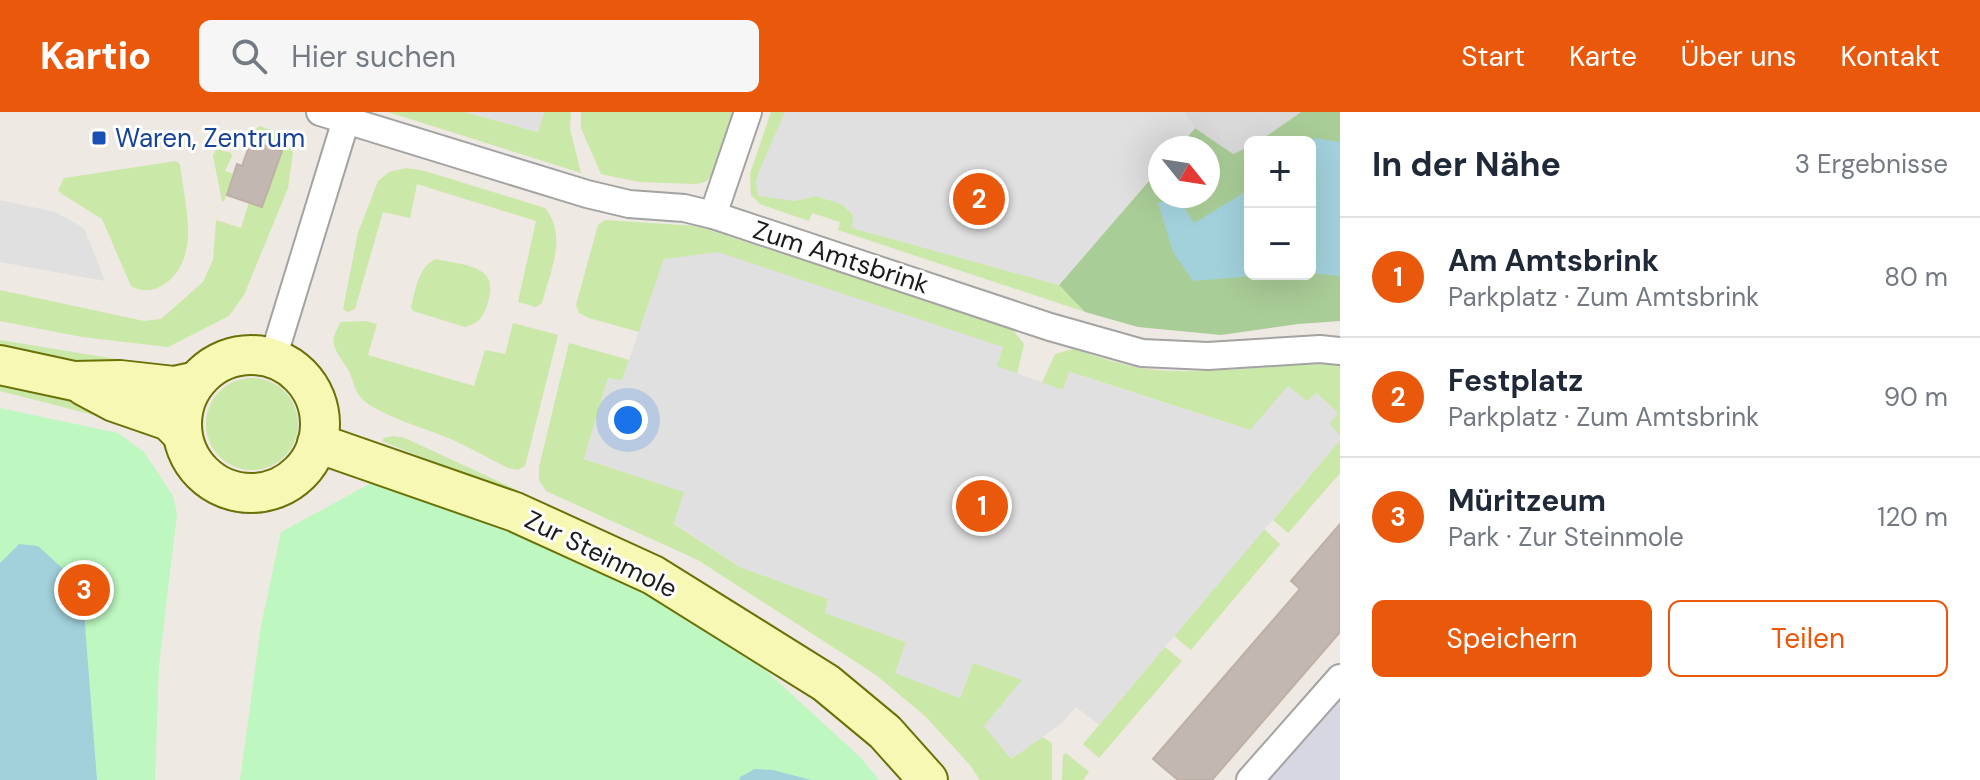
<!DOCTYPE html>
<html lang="de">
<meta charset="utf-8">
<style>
:root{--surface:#fff;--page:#f6f6f7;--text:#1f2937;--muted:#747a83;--line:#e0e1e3;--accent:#ea580c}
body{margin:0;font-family:"DM Sans",sans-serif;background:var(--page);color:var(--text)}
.controls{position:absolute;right:24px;top:24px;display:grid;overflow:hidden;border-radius:12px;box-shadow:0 8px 32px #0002}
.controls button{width:72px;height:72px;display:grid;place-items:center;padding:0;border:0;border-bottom:2px solid var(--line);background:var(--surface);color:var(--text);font:40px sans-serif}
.compass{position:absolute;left:1148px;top:24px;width:72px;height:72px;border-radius:50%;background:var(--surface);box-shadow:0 8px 32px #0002;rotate:120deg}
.you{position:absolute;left:628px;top:308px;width:28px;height:28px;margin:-20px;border:6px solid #fff;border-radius:50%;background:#1a73e8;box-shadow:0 0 0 12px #1a73e833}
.badge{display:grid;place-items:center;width:52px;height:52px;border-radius:50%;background:var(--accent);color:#fff;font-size:26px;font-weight:700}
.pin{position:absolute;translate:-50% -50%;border:4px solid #fff;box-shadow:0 2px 8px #0006}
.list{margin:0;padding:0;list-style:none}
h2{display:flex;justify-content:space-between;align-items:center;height:104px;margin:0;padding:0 32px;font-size:34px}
h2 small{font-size:26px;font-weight:400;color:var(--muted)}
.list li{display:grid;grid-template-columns:52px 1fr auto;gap:24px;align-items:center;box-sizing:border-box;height:120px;padding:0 32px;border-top:2px solid var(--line)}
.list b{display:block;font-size:30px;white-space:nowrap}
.list p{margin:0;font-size:26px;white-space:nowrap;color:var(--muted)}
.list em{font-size:26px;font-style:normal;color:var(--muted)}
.actions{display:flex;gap:16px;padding:24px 32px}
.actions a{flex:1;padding:18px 0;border:2px solid var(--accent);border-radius:12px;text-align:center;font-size:28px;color:var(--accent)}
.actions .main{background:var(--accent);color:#fff}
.icon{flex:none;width:44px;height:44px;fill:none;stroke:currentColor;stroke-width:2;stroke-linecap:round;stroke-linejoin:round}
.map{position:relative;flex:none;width:1340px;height:668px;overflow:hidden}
header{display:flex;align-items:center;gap:48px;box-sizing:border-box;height:112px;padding:0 40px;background:var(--accent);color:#fff}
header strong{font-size:38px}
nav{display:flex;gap:44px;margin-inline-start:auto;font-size:28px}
.search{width:560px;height:72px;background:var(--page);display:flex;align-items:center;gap:20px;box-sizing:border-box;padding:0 28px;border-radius:12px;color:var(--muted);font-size:30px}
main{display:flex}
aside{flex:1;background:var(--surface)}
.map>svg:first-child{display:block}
.residential{fill:#dad9d9}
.grass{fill:#cae8a7}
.forest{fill:#a9cd97}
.park{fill:#bef8c0}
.parking{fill:#e0e0e0}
.plaza{fill:#d6d7e3}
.water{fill:#a2d1db}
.building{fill:#c2b8b1;stroke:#bfafa4;stroke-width:2}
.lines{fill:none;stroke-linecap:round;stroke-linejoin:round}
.street-casing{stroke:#a3a3a3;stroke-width:30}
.secondary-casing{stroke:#6a7106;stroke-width:42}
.street{stroke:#fff;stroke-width:26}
.secondary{stroke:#f8f8b5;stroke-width:38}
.transit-dot{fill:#1a4fb4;stroke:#fff;stroke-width:3}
.labels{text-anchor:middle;stroke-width:6;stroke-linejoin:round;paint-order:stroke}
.transit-label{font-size:26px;fill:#164399;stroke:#fff;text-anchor:start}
.street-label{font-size:26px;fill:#1c1c1c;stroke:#fff}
</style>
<header>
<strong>Kartio</strong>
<div class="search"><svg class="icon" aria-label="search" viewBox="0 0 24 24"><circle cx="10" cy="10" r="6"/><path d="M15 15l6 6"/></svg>Hier suchen</div>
<nav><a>Start</a><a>Karte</a><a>Über uns</a><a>Kontakt</a></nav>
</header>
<main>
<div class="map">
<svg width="1340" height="668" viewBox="0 0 1340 668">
<rect width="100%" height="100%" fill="#eee9e2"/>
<polygon class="residential" points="1184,0 1301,0 1261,28 1250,30 1250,34 1233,42 1195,16"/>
<g class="grass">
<polygon points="388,0 465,0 538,20 544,0 571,0 570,17 581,61"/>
<polygon points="581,0 733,0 714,62 705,70 696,72 639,70 601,62 581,16"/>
<polygon points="771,0 785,0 756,70 794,89 816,84 842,92 853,103 853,116 1059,173 1085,200 838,118 840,110 812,101 809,109 760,92 751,83 750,62"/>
<polygon points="260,14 278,21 288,30 293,41 288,76 244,183 229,204 168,235 82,225 0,209 0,178 144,209 161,207 203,170 213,148 216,108 241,116 249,90 263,94 281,39 251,29 254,18"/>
<polygon points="216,37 231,41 232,44 225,59 233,62 224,90 222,89 213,44"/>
<path d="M176 49 180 52C184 91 202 143 166 171 155 179 143 181 131 174L102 107 62 82 58 78 64 66Z"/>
<path d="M406 56 425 59 545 96C568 124 550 160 542 191L536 195 518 190 536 109 417 72 410 106 383 100 355 197 348 200 343 197 358 121 378 69 389 60Z"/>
<polygon points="605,108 697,114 1012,217 1024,232 1017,262 996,254 1002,236 664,147 639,220 589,206 579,201 576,193 598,113"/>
<path d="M436 147C466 154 502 153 487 193 483 205 478 212 465 215L413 199 411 195C416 177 418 155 436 147Z"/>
<path d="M366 209 377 212 368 243 474 274 485 238 505 242 513 211 558 223 525 354 518 358 508 356C490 347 471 336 453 328 428 317 380 304 362 287 353 278 353 264 346 254 334 236 328 231 341 210Z"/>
<path d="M0 228 134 250 132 259C88 251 44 248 0 238Z"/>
<polygon points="569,231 629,248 622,269 608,266 584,347 685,380 674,412 740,455 828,487 826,501 906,530 896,561 960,586 973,551 1023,568 1011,647 1042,625 1052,631 1052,668 980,668 970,653 926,605 876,563 698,448 546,379 539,368 539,355"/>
<path d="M1073 237C1100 245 1128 256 1156 258 1218 263 1279 251 1340 252V324L1329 312 1317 281 1307 290 1250 318 1070 260 1063 278 1042 271 1055 242Z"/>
<circle cx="252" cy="312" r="46"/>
<polygon points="0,269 120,301 117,309 0,279"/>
<polygon points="393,324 405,326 517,378 542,395 382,329 384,326"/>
<polygon points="1340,328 1340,361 1288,421 1273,408"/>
<polygon points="1264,417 1280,432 1191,538 1174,524"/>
<polygon points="1165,535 1182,549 1099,646 1083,632"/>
<polygon points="1066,641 1089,660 1083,668 1062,668 1063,643"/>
</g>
<polygon class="forest" points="1301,0 1340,0 1340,209 1298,212 1221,223 1138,215 1085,200 1059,173 1160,56 1160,84 1208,84 1208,36 1178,36 1195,16 1233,42 1250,34 1250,162 1310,162 1310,30 1258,30"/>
<g class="park">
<polygon points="0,296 118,321 144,340 173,384 177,402 159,553 155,668 0,668"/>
<polygon points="373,370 506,415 646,476 751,545 861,646 879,668 240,668 261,514 281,420"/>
</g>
<g class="parking">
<polygon points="465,0 544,0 538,20"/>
<polygon points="785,0 1184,0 1195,16 1178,36 1160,36 1160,56 1059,173 852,116 853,103 842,92 816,84 794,89 758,84 756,70 759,59"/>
<polygon points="0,88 55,100 84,116 105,169 0,150"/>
<polygon points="718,140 1003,235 997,254 1063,278 1069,260 1250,318 1288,274 1307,289 1317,281 1338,301 1330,312 1340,324 1340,328 1099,613 1076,595 1061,612 1011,647 984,614 1022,568 973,551 960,586 895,561 906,530 825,501 828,487 740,455 674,411 684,380 584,347 608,266 622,268 664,147"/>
</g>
<polygon class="plaza" points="1340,566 1340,668 1250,668"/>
<g class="water">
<polygon points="1315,26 1340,30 1340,164 1310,161 1310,30"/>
<polygon points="1250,77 1250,162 1277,162 1193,169 1173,140 1158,91 1173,86 1183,94 1194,111"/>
<polygon points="19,432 38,434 73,466 83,487 97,668 0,668 0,451"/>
<polygon points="755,657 773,658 811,668 739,668 740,665"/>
</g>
<g class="building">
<polygon points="251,29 282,39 262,95 227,83 237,52 242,54"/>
<polygon points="1340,412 1340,520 1212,668 1178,668 1153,647 1300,477 1291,469"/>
</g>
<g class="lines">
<defs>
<g id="street">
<polyline points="320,0 587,82 629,92 684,96 713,103 1050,215 1142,241 1208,244 1320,237 1340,239"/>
<polyline points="713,103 748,0"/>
<polyline points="273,246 346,8"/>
<polyline points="1250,668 1340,566"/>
</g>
<g id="secondary">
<circle cx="251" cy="312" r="69"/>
<polyline points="0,253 74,269 120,268 174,274 197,269"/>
<polyline points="84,274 114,290 169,309 182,322"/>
<polyline points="317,331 515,400 653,463 826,571 885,620 928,668"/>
</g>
</defs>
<use href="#street" class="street-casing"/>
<use href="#secondary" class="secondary-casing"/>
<use href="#street" class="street"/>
<use href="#secondary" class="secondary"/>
</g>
<rect class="transit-dot" x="91" y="18" width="16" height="16" rx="4"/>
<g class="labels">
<g class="transit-label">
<text x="115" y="35">Waren, Zentrum</text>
</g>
<g class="street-label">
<text transform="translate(841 145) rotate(18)" y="9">Zum Amtsbrink</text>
<text transform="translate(601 442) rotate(26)" y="9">Zur Steinmole</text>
</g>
</g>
</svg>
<div class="controls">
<button>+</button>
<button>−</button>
</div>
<svg class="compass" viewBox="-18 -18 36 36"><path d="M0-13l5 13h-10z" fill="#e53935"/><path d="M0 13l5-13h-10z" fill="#747a83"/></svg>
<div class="you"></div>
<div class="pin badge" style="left:982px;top:394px">1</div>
<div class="pin badge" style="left:979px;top:87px">2</div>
<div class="pin badge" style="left:84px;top:478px">3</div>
</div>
<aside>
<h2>In der Nähe<small>3 Ergebnisse</small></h2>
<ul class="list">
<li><span class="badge">1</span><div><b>Am Amtsbrink</b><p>Parkplatz · Zum Amtsbrink</p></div><em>80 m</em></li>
<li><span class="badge">2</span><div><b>Festplatz</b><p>Parkplatz · Zum Amtsbrink</p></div><em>90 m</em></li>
<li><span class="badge">3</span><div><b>Müritzeum</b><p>Park · Zur Steinmole</p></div><em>120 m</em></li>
</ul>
<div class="actions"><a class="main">Speichern</a><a>Teilen</a></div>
</aside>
</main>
